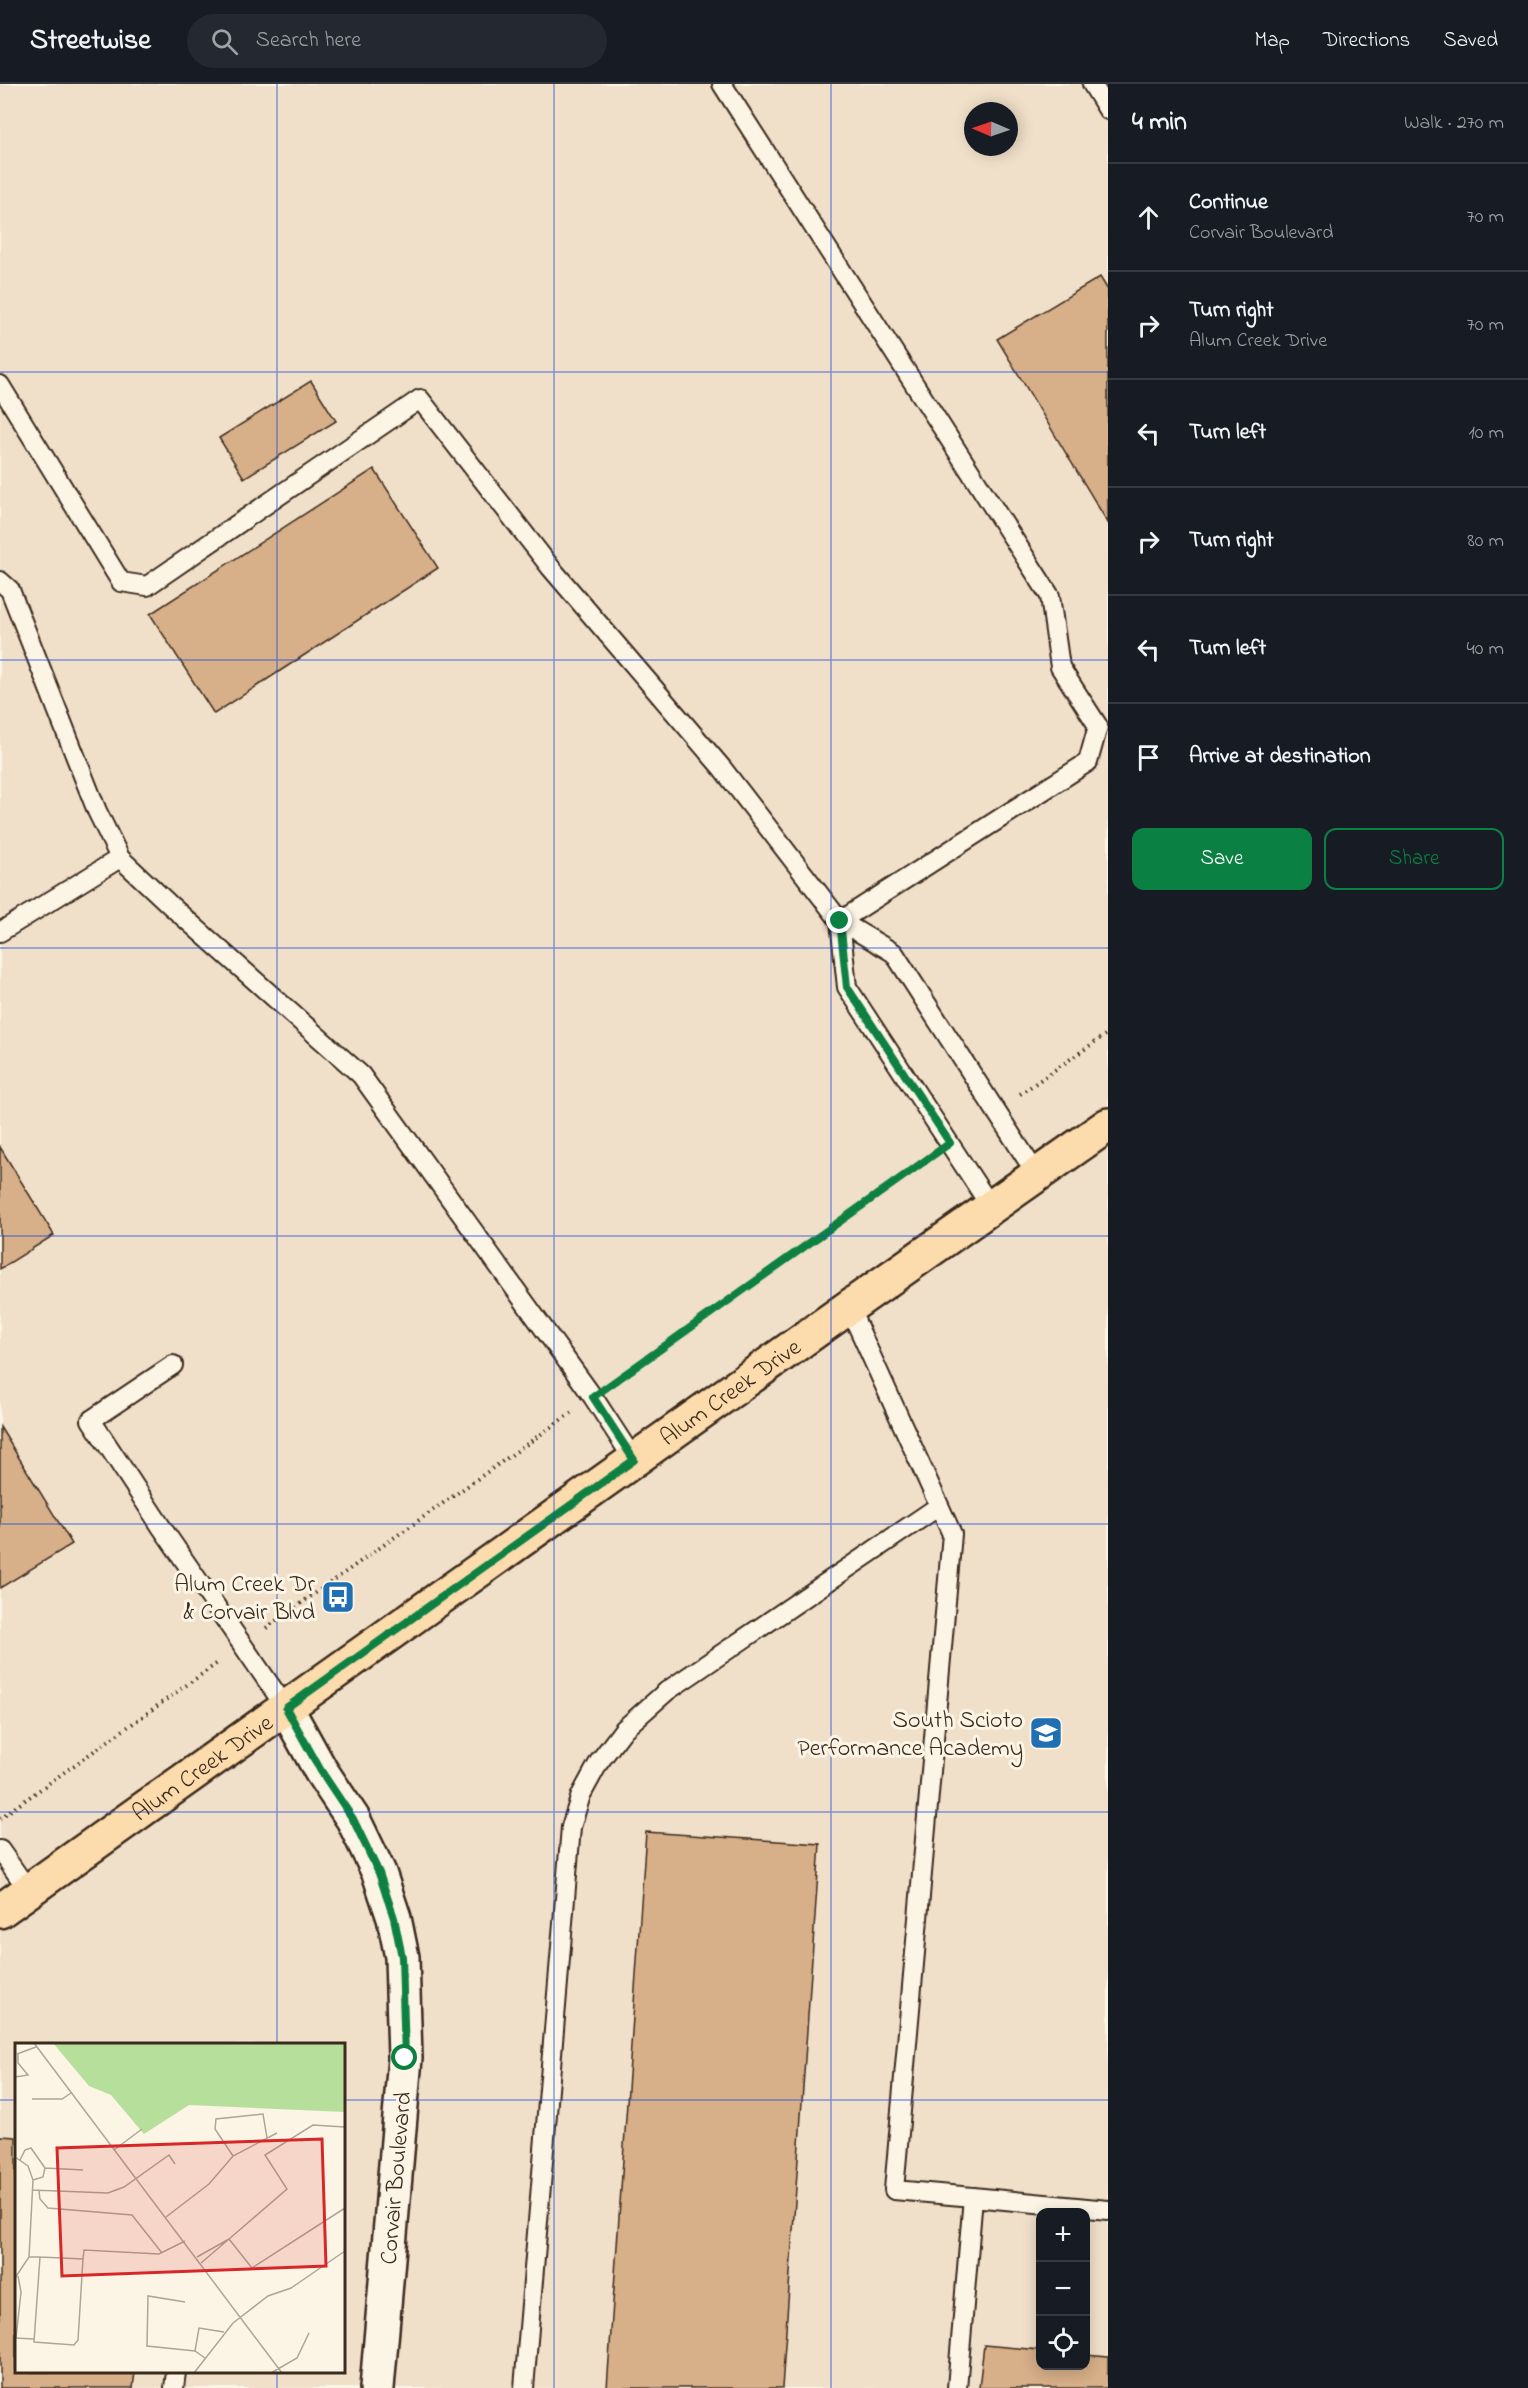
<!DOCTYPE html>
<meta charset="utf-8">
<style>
:root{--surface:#171b24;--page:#242831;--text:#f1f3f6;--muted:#9ea1a6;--line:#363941;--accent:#0b8043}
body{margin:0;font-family:"Indie Flower",sans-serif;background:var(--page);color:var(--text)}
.controls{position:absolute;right:18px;bottom:18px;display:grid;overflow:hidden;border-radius:12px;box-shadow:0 3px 15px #0003}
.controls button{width:54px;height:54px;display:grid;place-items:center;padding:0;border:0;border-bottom:2px solid var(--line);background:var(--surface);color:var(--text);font:30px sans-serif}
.compass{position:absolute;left:964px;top:18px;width:54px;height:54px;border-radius:50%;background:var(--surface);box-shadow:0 3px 15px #0003;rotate:272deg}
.stop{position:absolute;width:18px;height:18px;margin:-14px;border:4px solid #0b8043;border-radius:50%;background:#fff}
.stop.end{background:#0b8043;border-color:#fff;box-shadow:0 2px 6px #0008}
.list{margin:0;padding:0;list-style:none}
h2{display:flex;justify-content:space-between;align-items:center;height:78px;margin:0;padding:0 24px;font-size:26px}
h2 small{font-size:20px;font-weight:400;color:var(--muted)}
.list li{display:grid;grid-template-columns:39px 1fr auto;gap:18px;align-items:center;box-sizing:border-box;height:108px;padding:0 24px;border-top:2px solid var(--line)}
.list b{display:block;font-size:22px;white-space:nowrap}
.list p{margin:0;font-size:20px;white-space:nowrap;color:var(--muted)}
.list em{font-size:20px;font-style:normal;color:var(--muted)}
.actions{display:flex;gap:12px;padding:18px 24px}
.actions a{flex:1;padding:14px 0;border:2px solid var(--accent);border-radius:12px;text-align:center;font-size:21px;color:var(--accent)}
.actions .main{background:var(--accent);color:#fff}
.icon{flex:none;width:33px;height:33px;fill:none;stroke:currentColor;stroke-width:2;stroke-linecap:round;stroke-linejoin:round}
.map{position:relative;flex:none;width:1108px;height:2304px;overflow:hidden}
header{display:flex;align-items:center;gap:36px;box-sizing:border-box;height:84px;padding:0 30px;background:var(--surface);border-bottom:2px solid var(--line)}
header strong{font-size:28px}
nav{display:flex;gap:33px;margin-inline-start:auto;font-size:21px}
.search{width:420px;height:54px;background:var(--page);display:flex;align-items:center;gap:15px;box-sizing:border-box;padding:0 21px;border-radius:33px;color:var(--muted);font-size:22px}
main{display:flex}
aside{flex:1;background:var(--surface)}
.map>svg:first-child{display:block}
.built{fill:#f1e0c9;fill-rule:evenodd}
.building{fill:#d7af88;stroke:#3b2a1e;stroke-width:1.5}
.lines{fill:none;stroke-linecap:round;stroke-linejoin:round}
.service-casing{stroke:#3b2a1e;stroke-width:22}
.minor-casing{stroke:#3b2a1e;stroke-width:38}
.primary-casing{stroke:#3b2a1e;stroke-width:38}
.path{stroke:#3b2a1e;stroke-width:4;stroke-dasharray:1.5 4.5;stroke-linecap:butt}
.service{stroke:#fcf5e5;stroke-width:18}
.minor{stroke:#fcf5e5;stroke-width:33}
.primary{stroke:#fcdcac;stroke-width:33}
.route{stroke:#0b8043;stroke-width:8}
.grid{fill:none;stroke:#1d4ed8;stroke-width:1.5;stroke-opacity:0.55}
.labels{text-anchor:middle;stroke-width:6;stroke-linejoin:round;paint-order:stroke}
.street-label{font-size:24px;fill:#3b2a1e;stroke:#fcf5e5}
.poi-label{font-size:24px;fill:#3b2a1e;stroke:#fcf5e5;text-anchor:end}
.inset-road{fill:none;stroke:#afa495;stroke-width:1.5}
.view{fill:#d62828;fill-opacity:0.15;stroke:#d62828;stroke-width:3}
.inset-edge{fill:none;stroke:#3b2a1e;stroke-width:3}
</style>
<header>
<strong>Streetwise</strong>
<div class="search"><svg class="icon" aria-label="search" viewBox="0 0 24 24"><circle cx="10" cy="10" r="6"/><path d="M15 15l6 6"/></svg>Search here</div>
<nav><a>Map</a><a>Directions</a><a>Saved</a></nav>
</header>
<main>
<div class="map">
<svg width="1108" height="2304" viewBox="0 0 1108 2304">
<rect width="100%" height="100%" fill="#fcf5e5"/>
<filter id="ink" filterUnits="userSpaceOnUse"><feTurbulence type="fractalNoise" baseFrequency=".0167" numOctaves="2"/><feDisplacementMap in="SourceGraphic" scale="12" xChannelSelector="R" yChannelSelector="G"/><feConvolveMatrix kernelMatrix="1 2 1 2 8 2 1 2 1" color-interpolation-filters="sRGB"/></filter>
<g filter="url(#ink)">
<path class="built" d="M0 0H1108V2304H0ZM973 27H1009V63H973ZM16 1960H344V2288H16ZM1040 2128H1086V2282H1040Z"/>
<g class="building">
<polygon points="1100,193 1108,206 1108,439 997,255"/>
<polygon points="311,297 336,337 244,394 219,354"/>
<polygon points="374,385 438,484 214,630 150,530"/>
<polygon points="0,1063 54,1151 0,1185"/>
<polygon points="0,1343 72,1460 0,1504"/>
<polygon points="646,1748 820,1760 782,2304 607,2304"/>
<polygon points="0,2052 16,2053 16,2288 135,2288 133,2304 0,2304"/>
<polygon points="984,2261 1040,2266 1040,2282 1086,2282 1086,2271 1108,2273 1108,2304 979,2304"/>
</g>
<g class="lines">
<defs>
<g id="service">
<polyline points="1092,0 1108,26"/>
<polyline points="0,301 121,498 147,502 420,315 551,484 722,684 840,837 1088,678 1098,642 1060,583 1050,512 722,0"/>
<polyline points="0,497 10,506 97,727 120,774 170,821 361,991 593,1313 634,1376"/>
<polyline points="840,837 847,903 991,1123"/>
<polyline points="840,837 894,869 1037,1091"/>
<polyline points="0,848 120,774"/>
<polyline points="849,1223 952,1450 894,2106 973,2113"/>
<polyline points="173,1281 91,1336 162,1444 286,1624"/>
<polyline points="0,1766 29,1807"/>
<polyline points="174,2304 176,2288"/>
<polyline points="524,2304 571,1743 581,1711 599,1678 624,1645 667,1607 939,1422"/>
<polyline points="957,2304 973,2113 1108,2126"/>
</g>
<polyline id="minor" points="286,1624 321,1687 353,1735 379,1789 394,1834 402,1873 405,1974 377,2304"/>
<g id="primary">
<path id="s1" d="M0 1827 849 1223 1108 1041"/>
</g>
</defs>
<use href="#service" class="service-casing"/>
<use href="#minor" class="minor-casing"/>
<use href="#primary" class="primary-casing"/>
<g class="path">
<polyline points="1020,1010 1108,949"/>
<polyline points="616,1297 926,1077"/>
<polyline points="266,1544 571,1329"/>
<polyline points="0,1734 219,1578"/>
</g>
<use href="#service" class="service"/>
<use href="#minor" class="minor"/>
<use href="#primary" class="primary"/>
</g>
</g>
<g class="lines" filter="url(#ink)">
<polyline class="route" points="405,1974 402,1873 394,1834 379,1789 353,1735 321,1687 286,1624 634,1376 593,1313 950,1059 847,903 840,837"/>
</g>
<path class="grid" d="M277 0V1960M554 0V2304M831 0V2304M0 288H1108M0 576H1108M0 864H1108M0 1152H1108M0 1440H1108M0 1728H1108M0 2016H16M344 2016H1108M277 2288V2304"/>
<defs>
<symbol id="bus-square" viewBox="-11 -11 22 22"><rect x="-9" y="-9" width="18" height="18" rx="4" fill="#1f6fb2" stroke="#fcf5e5"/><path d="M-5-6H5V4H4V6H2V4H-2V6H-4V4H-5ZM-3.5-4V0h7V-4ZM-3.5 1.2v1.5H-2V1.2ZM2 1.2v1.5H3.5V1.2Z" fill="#fff"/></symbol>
<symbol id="school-square" viewBox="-11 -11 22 22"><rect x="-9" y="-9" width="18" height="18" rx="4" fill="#1f6fb2" stroke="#fcf5e5"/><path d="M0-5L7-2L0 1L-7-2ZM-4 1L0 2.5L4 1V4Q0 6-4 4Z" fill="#fff"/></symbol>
</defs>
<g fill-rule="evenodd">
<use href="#bus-square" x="319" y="1494" width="38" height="38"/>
<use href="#school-square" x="1027" y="1630" width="38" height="38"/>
</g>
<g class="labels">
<g class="street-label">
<text dy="8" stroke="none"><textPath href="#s1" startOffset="896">Alum Creek Drive</textPath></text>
<text dy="8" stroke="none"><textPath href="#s1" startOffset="248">Alum Creek Drive</textPath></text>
<text transform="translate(395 2094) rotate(-85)" y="8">Corvair Boulevard</text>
</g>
<g class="poi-label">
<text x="315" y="1507">Alum Creek Dr<tspan x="315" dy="28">&amp; Corvair Blvd</tspan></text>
<text x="1023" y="1643">South Scioto<tspan x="1023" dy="28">Performance Academy</tspan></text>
</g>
</g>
<g transform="translate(15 1959)">
<rect width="330" height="330" fill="#fcf5e5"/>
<path d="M38 0H330V69L174 62 129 91 96 52 74 43Z" fill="#b6df9c"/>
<path class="inset-road" d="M19 0 267 330M2 11 21 4M0 34 13 32 3 20V11M17 56H47L56 50M330 84 298 82 250 112 272 146 214 196 237 225 330 165M99 107 127 86M218 113 200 86 201 76 248 71 252 95M0 114 13 123 18 137 14 214 0 235M5 117 10 107 16 105 30 125 28 134 18 137M30 125 68 127M17 147 93 150 109 144 154 112 160 121M24 148 25 156 33 165 117 172 147 210M151 174 194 141 218 113 262 90M14 214H25L19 299 59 302 63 297 68 216 25 214M182 214 214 196M68 216 69 207 144 211 170 198M186 220 214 196M170 259 133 253 132 303 180 308 190 315M0 295 19 296M1 295 6 249 3 233M180 308 184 285 209 289M179 330 218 280 253 253 276 245 330 208M256 330 282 315 294 290"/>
<path class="view" d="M307 96 311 223 47 233 42 105Z"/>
<rect width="330" height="330" class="inset-edge"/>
</g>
</svg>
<div class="controls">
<button>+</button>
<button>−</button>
<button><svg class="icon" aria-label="locate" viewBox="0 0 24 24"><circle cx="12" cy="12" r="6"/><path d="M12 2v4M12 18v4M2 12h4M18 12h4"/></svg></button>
</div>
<svg class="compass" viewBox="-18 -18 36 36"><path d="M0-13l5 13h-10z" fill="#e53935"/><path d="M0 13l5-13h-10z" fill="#9ea1a6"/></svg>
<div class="stop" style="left:405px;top:1974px"></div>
<div class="stop end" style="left:840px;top:837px"></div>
</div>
<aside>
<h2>4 min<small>Walk · 270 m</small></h2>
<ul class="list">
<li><svg class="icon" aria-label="ahead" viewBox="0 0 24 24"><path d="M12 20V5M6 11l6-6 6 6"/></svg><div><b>Continue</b><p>Corvair Boulevard</p></div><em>70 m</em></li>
<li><svg class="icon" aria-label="right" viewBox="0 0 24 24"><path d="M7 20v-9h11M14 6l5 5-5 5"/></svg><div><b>Turn right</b><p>Alum Creek Drive</p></div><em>70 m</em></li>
<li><svg class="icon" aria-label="left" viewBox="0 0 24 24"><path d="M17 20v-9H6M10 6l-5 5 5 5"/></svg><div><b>Turn left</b></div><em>10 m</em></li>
<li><svg class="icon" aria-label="right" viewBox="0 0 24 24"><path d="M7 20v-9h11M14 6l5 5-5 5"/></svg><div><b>Turn right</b></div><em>80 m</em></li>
<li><svg class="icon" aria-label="left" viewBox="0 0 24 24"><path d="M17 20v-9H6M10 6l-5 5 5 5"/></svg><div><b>Turn left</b></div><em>40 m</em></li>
<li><svg class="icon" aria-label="arrive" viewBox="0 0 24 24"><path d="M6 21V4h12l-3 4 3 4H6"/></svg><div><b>Arrive at destination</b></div></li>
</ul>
<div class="actions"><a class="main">Save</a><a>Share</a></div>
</aside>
</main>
